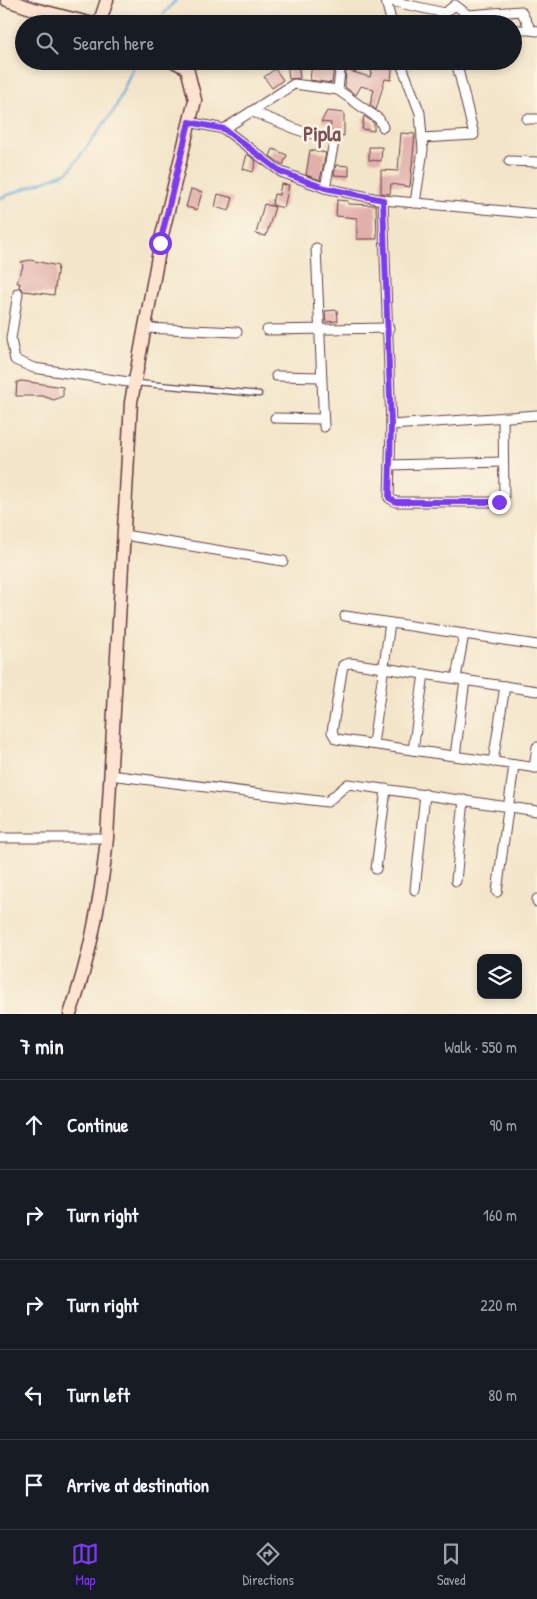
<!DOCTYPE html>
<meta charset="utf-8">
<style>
:root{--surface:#171b24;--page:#242831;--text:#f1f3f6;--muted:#9ea1a6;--line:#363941;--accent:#7c3aed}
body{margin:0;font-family:"Patrick Hand",sans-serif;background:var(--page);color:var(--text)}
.controls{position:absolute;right:15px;bottom:15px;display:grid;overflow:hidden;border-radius:10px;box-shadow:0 2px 8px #0003}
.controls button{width:45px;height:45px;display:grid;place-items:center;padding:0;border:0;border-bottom:1px solid var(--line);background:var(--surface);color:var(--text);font:25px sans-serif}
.stop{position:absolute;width:15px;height:15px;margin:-11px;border:4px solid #7c3aed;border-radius:50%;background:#fff}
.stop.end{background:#7c3aed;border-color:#fff;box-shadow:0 1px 5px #0008}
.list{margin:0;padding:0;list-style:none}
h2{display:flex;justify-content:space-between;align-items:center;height:65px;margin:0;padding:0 20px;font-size:21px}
h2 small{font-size:16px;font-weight:400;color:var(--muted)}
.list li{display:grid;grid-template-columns:32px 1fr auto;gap:15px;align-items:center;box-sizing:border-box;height:90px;padding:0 20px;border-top:1px solid var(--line)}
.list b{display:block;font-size:19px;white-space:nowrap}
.list em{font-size:16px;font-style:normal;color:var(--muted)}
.icon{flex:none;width:28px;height:28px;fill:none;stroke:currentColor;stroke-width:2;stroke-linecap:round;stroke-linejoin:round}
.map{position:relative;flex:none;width:537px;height:1014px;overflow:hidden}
.search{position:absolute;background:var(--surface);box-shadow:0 2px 8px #0003;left:15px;right:15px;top:15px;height:55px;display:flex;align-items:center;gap:12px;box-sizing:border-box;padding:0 18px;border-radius:28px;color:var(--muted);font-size:19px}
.sheet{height:515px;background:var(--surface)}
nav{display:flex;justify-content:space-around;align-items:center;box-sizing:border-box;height:70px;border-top:1px solid var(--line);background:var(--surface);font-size:14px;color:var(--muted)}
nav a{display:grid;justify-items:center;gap:2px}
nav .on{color:var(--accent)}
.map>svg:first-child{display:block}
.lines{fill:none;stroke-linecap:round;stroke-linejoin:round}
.stream{stroke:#61a7d7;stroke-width:2.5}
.building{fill:#e2b0ab}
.lane-casing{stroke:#633d43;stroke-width:7}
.street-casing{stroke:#633d43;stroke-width:11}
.secondary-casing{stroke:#633d43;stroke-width:15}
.lane{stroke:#fff;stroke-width:4.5}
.street{stroke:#fff;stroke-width:9}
.secondary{stroke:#fde4d0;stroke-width:12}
.route{stroke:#7c3aed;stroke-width:6}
.labels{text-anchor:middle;stroke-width:5;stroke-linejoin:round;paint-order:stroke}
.quarter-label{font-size:21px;font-weight:bold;fill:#7f5258;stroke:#fcf5e5}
</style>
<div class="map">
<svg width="537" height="1014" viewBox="0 0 537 1014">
<rect width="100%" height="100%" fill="#fcf5e5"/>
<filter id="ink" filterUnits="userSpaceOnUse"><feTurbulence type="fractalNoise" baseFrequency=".02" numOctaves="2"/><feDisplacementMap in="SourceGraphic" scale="10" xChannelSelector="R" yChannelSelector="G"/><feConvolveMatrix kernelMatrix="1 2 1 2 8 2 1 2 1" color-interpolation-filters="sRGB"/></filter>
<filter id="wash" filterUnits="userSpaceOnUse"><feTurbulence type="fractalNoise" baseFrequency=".0096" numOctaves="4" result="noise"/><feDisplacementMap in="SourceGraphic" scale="20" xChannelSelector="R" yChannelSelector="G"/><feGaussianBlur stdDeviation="1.12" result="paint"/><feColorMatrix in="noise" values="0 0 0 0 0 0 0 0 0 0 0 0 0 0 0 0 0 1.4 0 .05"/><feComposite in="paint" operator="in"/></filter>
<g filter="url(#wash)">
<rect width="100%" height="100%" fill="#f3e5c9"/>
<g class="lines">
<g class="stream">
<polyline points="155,24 176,0"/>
<polyline points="0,198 68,172 115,109 136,61"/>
</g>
</g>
<g id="blocks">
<g class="building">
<polygon points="287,61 298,61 300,78 289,79"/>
<polygon points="374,61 393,61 391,80 385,79 376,110 370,105 374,90 361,86 356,95 345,87 346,70 370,77"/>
<polygon points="312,63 334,64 332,83 310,80"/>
<polygon points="275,69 283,80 272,88 264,77"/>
<polygon points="327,111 344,113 344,136 330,131 331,123 321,122"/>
<polygon points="364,116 374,123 374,131 362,129"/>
<polygon points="401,133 415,134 410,187 391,184 390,194 381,193 381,170 398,171"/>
<polygon points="369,147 382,147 381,161 369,160"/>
<polygon points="273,149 287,155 283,165 270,156"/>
<polygon points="310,150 326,153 320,180 306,175"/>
<polygon points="247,154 256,161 253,172 243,169"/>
<polygon points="336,165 349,166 349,176 334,175"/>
<polygon points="281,184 289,185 284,208 272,205 274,194 279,195"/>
<polygon points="191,189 202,192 197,210 186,207"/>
<polygon points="218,194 233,198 229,211 215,207"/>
<polygon points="337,200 348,201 348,204 376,205 377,239 357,239 357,218 336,216"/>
<polygon points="264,204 275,207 266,236 256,234"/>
<polygon points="30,260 58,266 54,295 24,291 19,287 20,283 17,283 23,266 21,262"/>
<polygon points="337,310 338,321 326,322 325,311"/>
<polygon points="22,381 63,387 63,396 54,400 43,396 16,396 17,382"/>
</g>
</g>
</g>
<g filter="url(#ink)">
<use href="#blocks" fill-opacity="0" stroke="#633d43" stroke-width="1"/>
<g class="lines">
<defs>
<polyline id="lane" points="136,383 259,394"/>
<g id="street">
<polyline points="386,0 445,13 455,5 468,15 521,11 531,30 537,31"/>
<polyline points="386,1 392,24"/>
<polyline points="513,30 531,30"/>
<polyline points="400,61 420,113 423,150 415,203"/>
<polyline points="338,90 379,119 383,127"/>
<polyline points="253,112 301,131 331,138 334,142 325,188"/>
<polyline points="527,119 537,119"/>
<polyline points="189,122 224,129 281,172 325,188 383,200 537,214"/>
<polyline points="224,129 294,84 338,90 341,61"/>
<polyline points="422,138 474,135 456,61"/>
<polyline points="509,161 537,162"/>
<polyline points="383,200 391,425 537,415"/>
<polyline points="316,248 324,427"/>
<polyline points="18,293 11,339 15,360 34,368 135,383"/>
<polyline points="145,328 237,332"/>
<polyline points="267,330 389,328"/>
<polyline points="276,376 321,377"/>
<polyline points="275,418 323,419"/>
<polyline points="391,425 389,498 396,502 499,502 504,497 503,417"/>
<polyline points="390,465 503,462"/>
<polyline points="124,535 283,561"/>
<polyline points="345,616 537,645"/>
<polyline points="456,678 464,634"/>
<polyline points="537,691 350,663 343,665 332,732 336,739 537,768"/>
<polyline points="373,744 390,623"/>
<polyline points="413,750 424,674"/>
<polyline points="455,756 465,680"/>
<polyline points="493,762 505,686"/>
<polyline points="534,768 537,747"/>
<polyline points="110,775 327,802 348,784 537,811"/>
<polyline points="0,838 107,838"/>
<polyline points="376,869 386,789"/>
<polyline points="456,881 464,800"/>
<polyline points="415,890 425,794"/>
<polyline points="497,892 514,765"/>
<polyline points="537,902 537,899"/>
</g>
<g id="secondary">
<polyline points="7,0 34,9 93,24"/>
<polyline points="99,24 107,0"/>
<path d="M70 1014C91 956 101 899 107 838L131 402 162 235 195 100 187 68 173 61"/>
</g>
</defs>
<use href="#lane" class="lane-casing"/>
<use href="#street" class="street-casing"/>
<use href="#secondary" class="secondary-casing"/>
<use href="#lane" class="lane"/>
<use href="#street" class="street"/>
<use href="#secondary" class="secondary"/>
</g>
</g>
<g class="lines" filter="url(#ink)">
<polyline class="route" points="160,243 189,122 224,129 281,172 325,188 383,200 391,425 389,498 396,502 499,502"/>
</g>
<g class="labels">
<g class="quarter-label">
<text x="322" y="141">Pipla</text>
</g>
</g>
</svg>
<div class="controls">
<button><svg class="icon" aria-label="layers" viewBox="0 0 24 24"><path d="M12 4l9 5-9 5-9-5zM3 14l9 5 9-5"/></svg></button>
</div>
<div class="stop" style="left:160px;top:243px"></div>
<div class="stop end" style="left:499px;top:502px"></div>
<div class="search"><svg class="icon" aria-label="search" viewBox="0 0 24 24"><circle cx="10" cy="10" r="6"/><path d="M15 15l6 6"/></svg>Search here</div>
</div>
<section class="sheet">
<h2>7 min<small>Walk · 550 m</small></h2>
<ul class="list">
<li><svg class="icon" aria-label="ahead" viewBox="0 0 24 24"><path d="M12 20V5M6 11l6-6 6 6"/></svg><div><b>Continue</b></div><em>90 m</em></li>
<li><svg class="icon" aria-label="right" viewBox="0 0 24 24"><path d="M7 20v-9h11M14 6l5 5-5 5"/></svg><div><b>Turn right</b></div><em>160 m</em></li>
<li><svg class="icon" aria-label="right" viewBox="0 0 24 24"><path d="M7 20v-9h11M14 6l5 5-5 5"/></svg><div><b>Turn right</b></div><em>220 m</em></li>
<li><svg class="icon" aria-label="left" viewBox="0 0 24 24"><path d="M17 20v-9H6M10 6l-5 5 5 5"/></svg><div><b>Turn left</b></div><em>80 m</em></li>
<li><svg class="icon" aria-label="arrive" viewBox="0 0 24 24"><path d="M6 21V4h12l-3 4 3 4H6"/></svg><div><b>Arrive at destination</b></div></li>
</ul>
</section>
<nav>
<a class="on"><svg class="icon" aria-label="map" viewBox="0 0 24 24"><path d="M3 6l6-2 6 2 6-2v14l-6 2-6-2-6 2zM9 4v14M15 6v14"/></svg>Map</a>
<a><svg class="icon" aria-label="directions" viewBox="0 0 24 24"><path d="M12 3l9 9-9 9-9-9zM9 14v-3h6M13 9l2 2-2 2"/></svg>Directions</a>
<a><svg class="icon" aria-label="saved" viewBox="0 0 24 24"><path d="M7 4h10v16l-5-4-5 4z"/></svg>Saved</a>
</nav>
